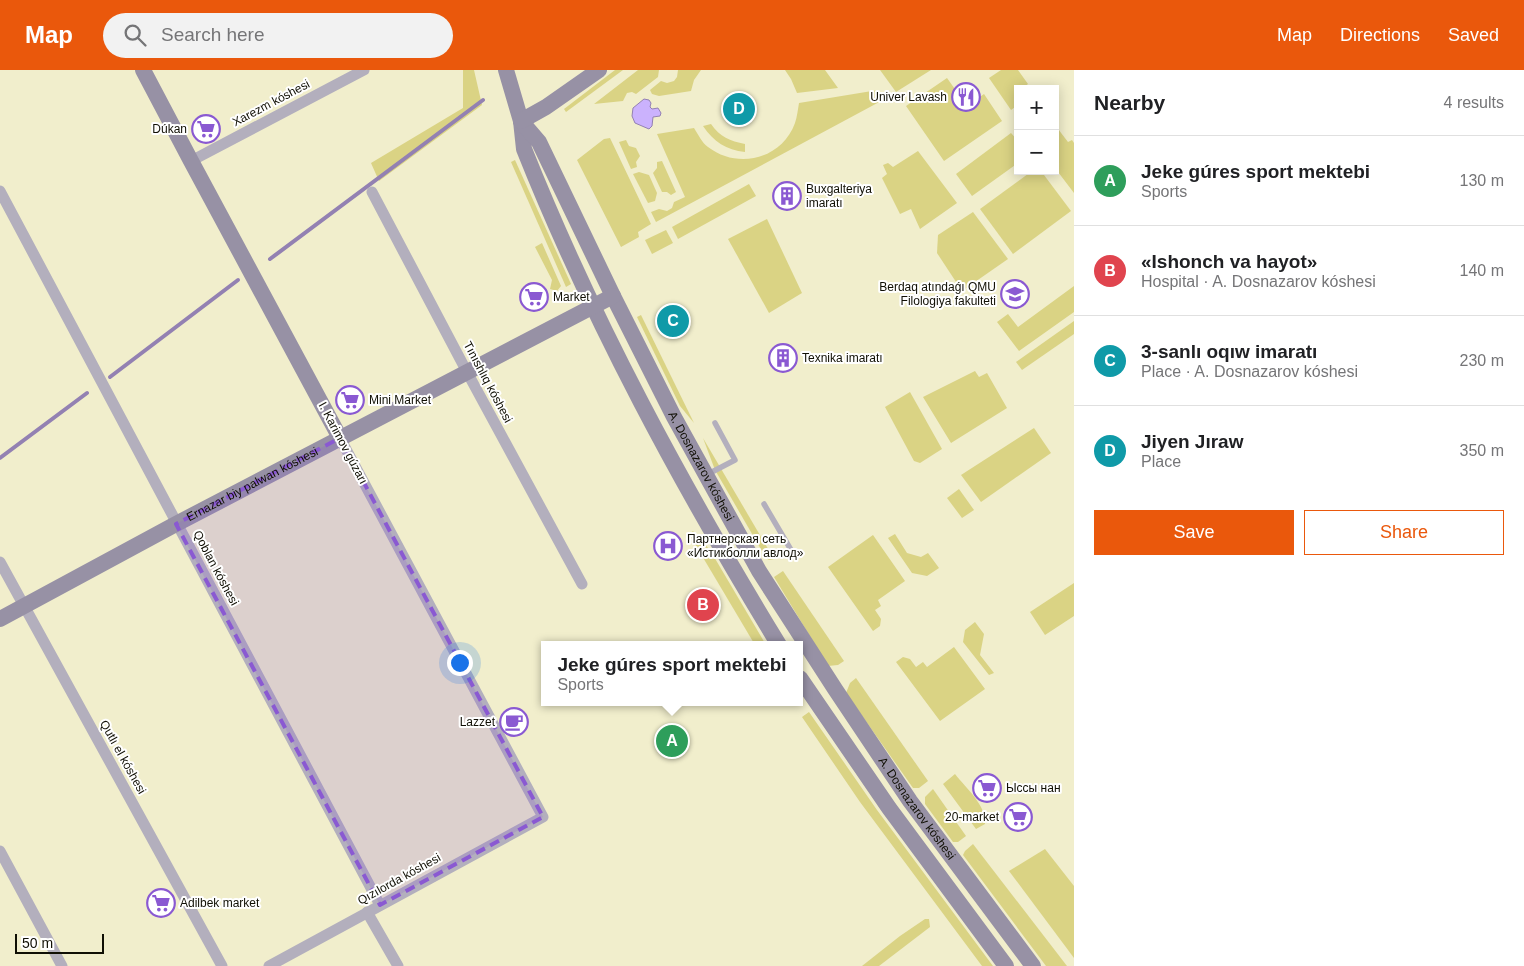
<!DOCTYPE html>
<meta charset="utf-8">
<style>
:root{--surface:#fff;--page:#f2f2f2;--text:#202124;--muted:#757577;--line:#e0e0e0;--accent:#ea580c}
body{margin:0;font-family:Arial,sans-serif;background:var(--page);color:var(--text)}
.controls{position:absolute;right:15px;top:15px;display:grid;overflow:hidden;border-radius:0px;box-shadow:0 2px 12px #0003}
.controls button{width:45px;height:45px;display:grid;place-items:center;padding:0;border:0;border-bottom:1px solid var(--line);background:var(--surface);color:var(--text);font:25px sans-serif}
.scale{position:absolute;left:15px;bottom:12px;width:89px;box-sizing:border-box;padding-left:5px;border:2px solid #100f04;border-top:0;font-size:14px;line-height:18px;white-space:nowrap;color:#100f04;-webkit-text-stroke:4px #fff;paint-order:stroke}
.you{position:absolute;left:459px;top:592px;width:18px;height:18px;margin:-12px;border:4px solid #fff;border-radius:50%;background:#1a73e8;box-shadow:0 0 0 8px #1a73e833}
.badge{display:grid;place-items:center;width:32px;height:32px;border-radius:50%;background:var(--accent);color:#fff;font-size:16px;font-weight:700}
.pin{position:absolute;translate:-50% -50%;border:2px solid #fff;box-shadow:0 1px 5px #0006}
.popup{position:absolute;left:541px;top:571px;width:262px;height:65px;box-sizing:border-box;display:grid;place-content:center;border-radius:0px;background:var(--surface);filter:drop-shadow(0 1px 4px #0005);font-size:16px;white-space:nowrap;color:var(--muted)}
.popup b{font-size:19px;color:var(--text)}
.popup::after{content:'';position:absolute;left:50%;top:100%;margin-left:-10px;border:10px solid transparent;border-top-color:var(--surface)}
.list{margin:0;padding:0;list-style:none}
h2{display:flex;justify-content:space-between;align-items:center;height:65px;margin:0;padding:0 20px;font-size:21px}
h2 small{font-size:16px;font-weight:400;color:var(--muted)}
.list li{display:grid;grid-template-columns:32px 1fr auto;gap:15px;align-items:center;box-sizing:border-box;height:90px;padding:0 20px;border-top:1px solid var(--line)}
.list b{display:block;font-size:19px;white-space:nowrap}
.list p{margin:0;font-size:16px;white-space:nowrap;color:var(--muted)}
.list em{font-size:16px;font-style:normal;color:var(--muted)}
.actions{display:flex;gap:10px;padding:15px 20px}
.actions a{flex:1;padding:11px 0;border:1px solid var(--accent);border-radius:0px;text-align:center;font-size:18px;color:var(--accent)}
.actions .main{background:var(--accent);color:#fff}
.icon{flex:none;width:28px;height:28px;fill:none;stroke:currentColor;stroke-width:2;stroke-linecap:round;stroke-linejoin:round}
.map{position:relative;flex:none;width:1074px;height:896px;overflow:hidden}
header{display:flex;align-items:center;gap:30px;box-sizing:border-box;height:70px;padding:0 25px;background:var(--accent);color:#fff}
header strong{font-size:24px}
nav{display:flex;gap:28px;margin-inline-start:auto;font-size:18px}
.search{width:350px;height:45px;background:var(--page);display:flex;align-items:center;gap:12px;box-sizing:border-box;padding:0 18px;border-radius:28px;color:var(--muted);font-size:19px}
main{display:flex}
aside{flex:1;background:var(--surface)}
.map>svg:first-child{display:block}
.green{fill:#dad384}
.water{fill:#cbb2fd;stroke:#9381b2}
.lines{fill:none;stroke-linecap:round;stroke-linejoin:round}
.stream{stroke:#9381b2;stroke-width:4}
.lane{stroke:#b3afbd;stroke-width:5.5}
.street{stroke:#b3afbd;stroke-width:11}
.secondary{stroke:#9791a5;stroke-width:16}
.marked{fill:#8a59d2;fill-opacity:0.2;stroke:#8a59d2;stroke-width:4;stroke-dasharray:10 6;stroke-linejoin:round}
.labels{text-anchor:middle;stroke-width:4;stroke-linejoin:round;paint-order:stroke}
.poi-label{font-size:12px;fill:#100f04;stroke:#fff;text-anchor:start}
.street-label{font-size:12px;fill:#100f04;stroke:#fff}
</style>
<header>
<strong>Map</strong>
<div class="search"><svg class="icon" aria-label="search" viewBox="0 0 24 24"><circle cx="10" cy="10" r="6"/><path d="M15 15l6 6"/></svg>Search here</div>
<nav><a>Map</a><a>Directions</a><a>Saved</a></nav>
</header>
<main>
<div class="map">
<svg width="1074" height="896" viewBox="0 0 1074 896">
<rect width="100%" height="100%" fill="#f1eecc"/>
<g class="green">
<polygon points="463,0 474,0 482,35 379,111 371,93 463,38"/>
<polygon points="615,0 623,0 566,42 564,39"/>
<polygon points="638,0 659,0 658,7 636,24 632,22 627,23 623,31 594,34"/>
<polygon points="678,0 701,0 694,10 691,21 659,26 652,24 650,20 661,11 667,13 674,11 677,7"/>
<polygon points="785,0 825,0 838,18 797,23 791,9"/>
<polygon points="880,0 931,0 896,22"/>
<polygon points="1001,0 1018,0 1028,14 1024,17 1024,19 1018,19 1018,35 1011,40 989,8"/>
<polygon points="947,8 967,36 984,24 1002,51 944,91 906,36"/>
<path d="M878 20 883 30 656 152 651 142 659 139 667 141 672 138 674 132 685 127 657 64 694 58C698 64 702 73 708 77 738 100 782 89 795 53 797 47 798 39 799 33Z"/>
<path d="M711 54C720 67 730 71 745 74V82C726 80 714 72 703 56Z"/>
<polygon points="1055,55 1068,72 1072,70 1074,73 1074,123 1055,98"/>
<polygon points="1011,63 1018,71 1018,93 972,126 956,104"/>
<polygon points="610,68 651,154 638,162 639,167 621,177 577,90 604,69"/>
<polygon points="626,70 629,76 636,78 640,86 636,92 637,97 631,99 619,72"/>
<polygon points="918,81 957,133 920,159 911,139 900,144 882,108 887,104 883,95 888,93 893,97"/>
<polygon points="515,90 571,214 566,217 511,92"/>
<polygon points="662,91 676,122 671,125 667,122 662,122 653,103 657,98 657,92"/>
<polygon points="1032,101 1041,101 1071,141 1013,184 980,139"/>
<polygon points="639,102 649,105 657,123 655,131 648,133 633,104"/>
<polygon points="749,114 756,126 678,169 672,157"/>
<polygon points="973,142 1008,189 962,221 937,183 938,165"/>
<polygon points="767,149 802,223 769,243 728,169"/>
<polygon points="666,160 673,173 652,184 645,170"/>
<polygon points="542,173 561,216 557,221 550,219 552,210 535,177"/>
<polygon points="1074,216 1074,242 1019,281 997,252 1008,244 1018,257"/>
<polygon points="641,245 694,353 680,336 637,247"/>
<polygon points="1074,251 1074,264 1022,300 1016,292"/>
<polygon points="975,301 979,307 987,303 1007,338 951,373 923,327"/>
<polygon points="910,322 942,379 920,393 914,391 885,337"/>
<polygon points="1034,358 1051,383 981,432 961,405"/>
<polygon points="703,368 774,489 769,490 766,488 715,400"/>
<polygon points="959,419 974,440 962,448 947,428"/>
<polygon points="693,461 710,480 766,575 755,575 689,464"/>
<polygon points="895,464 907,483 921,487 928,483 939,498 927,506 912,503 888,468"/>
<polygon points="873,465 905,511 878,530 881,536 875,540 881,549 880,556 873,561 828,497"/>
<polygon points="783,501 844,591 838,595 828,596 774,507"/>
<polygon points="1074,513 1074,546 1045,565 1030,542"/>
<polygon points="975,552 984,564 980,585 994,603 989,605 963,572 965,560"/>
<polygon points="954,577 985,619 940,651 896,592 903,587 910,589 916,597 923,592 927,597"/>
<polygon points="856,608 928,711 919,718 913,718 846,623 850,613"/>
<polygon points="809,642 877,740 993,896 982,896 860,732 802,647"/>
<path d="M955 704C966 718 987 736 985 754L976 759 943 714Z"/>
<polygon points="933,719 966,766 958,772 953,772 925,734 925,727"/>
<polygon points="973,774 1067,896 1046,896 963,785 965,781"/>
<polygon points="1045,779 1074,816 1074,888 1009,801"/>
<polygon points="925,849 929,849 930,857 879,896 862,896 900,866"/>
</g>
<polygon class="water" points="644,29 649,30 651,33 650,37 652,39 658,38 661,43 660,46 653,47 652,56 649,59 635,53 632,46 633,38"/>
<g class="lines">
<g class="stream">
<polyline points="270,189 483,30"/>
<polyline points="110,307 238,210"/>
<polyline points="0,388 87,323"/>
</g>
<g class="lane">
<polyline points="708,404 735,390 715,353"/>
<polyline points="764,434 794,485"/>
</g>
<g class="street">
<polyline points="191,91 364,0"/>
<polyline points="0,121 380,835"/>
<polyline points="372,122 467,302 582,514"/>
<polyline points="0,492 222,896"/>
<polyline points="0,781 62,896"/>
<polyline points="367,842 398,896"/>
<polyline points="269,896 543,747 340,368"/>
</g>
<g class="secondary">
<polyline points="143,0 191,91 340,368"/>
<path d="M506 0 521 51 524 79C593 252 682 416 779 575"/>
<path id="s1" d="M521 51 539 72 613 226 674 347 759 501 835 619 910 731 1033 896"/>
<polyline points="521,51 546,37 599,0"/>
<path id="s2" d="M0 549 176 454 613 226"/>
<polyline points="800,608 889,738 1006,896"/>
</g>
</g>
<path class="marked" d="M340 368 543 747 380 835 176 454Z"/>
<defs>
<symbol id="restaurant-ring" viewBox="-11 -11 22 22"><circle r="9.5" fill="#fff" stroke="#8a59d2" stroke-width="1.5"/><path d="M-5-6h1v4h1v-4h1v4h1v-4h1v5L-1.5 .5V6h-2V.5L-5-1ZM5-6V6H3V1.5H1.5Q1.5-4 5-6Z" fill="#8a59d2"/></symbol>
<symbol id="supermarket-ring" viewBox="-11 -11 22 22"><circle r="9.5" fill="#fff" stroke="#8a59d2" stroke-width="1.5"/><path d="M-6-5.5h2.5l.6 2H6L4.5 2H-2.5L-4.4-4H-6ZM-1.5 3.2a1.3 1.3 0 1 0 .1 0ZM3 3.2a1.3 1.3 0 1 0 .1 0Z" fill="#8a59d2"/></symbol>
<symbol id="building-ring" viewBox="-11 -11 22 22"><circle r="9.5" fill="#fff" stroke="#8a59d2" stroke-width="1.5"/><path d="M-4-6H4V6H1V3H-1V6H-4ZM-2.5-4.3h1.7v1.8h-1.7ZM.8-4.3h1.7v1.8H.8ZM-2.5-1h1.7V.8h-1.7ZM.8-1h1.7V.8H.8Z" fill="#8a59d2"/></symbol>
<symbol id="university-ring" viewBox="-11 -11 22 22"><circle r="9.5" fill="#fff" stroke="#8a59d2" stroke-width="1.5"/><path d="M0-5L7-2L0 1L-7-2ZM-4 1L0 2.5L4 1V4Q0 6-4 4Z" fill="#8a59d2"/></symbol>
<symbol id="hospital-ring" viewBox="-11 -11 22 22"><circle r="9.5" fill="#fff" stroke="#8a59d2" stroke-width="1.5"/><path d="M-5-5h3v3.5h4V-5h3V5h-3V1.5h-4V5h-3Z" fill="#8a59d2"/></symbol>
<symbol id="cafe-ring" viewBox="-11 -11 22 22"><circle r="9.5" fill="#fff" stroke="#8a59d2" stroke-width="1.5"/><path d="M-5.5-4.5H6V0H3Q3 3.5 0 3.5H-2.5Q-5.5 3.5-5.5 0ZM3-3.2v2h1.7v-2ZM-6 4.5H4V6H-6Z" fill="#8a59d2"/></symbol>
</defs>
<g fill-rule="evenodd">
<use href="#restaurant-ring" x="950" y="11" width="32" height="32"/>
<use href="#supermarket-ring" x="190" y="43" width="32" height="32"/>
<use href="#building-ring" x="771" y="110" width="32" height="32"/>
<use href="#university-ring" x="999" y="208" width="32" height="32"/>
<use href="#supermarket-ring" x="518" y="211" width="32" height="32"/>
<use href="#building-ring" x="767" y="272" width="32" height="32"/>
<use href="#supermarket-ring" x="334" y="314" width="32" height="32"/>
<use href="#hospital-ring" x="652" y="460" width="32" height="32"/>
<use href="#cafe-ring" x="498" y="636" width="32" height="32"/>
<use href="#supermarket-ring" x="971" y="702" width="32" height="32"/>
<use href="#supermarket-ring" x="1002" y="731" width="32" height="32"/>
<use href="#supermarket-ring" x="145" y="817" width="32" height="32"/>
</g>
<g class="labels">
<g class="poi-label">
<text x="947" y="31" text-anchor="end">Univer Lavash</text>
<text x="187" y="63" text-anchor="end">Dúkan</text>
<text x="806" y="123">Buxgalteriya<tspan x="806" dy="14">imaratı</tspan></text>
<text x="996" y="221" text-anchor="end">Berdaq atındaǵı QMU<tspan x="996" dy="14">Filologiya fakulteti</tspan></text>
<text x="553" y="231">Market</text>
<text x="802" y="292">Texnika imaratı</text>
<text x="369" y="334">Mini Market</text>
<text x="687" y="473">Партнерская сеть<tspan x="687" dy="14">«Истикболли авлод»</tspan></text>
<text x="495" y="656" text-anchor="end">Lazzet</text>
<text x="1006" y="722">Ыссы нан</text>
<text x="999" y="751" text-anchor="end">20-market</text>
<text x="180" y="837">Adilbek market</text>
</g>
<g class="street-label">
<text transform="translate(271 33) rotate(-28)" y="4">Xarezm kóshesi</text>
<text transform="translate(488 312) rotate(62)" y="4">Tınıshlıq kóshesi</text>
<text transform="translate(343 373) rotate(62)" y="4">I. Karimov gúzarı</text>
<text dy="4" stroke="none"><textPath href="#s1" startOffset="390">A. Dosnazarov kóshesi</textPath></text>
<text dy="4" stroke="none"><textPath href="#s2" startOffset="286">Ernazar biy palwan kóshesi</textPath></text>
<text transform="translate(216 498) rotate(62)" y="4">Qoblan kóshesi</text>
<text transform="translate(123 687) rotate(61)" y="4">Qutlı el kóshesi</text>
<text dy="4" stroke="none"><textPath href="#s1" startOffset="795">A. Dosnazarov kóshesi</textPath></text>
<text transform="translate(399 809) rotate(-29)" y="4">Qızılorda kóshesi</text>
</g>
</g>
</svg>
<div class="controls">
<button>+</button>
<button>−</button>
</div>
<div class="scale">50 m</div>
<div class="you"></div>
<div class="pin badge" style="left:672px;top:671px;background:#2e9e5b">A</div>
<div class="popup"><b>Jeke gúres sport mektebi</b>Sports</div>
<div class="pin badge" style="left:703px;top:535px;background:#e0444e">B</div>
<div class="pin badge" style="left:673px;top:251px;background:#0f9aa8">C</div>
<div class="pin badge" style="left:739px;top:39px;background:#0f9aa8">D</div>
</div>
<aside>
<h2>Nearby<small>4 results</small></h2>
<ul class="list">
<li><span class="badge" style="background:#2e9e5b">A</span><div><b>Jeke gúres sport mektebi</b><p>Sports</p></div><em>130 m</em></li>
<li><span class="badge" style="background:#e0444e">B</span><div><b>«Ishonch va hayot»</b><p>Hospital · A. Dosnazarov kóshesi</p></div><em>140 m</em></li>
<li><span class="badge" style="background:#0f9aa8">C</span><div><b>3-sanlı oqıw imaratı</b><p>Place · A. Dosnazarov kóshesi</p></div><em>230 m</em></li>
<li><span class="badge" style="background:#0f9aa8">D</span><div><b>Jiyen Jıraw</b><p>Place</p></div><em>350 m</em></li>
</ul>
<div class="actions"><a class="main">Save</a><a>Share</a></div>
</aside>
</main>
